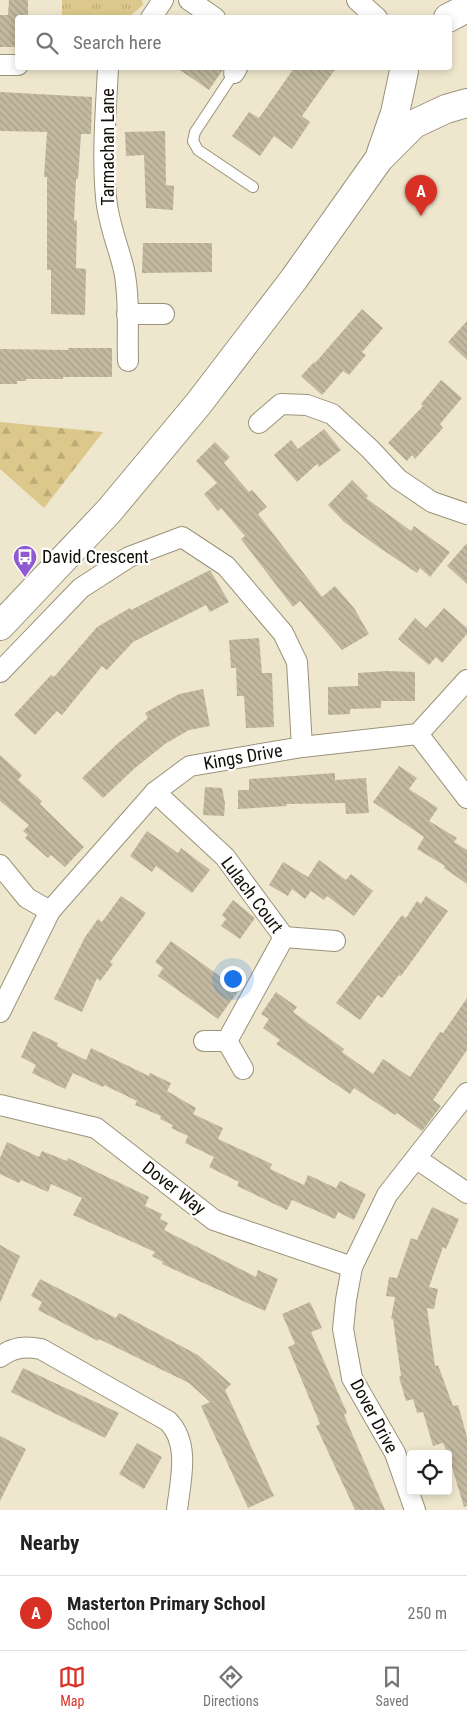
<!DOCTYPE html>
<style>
:root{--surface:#fff;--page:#f6f6f6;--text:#222;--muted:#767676;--line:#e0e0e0;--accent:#d93025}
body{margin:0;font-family:"Roboto Condensed",sans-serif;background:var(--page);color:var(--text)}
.controls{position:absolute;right:15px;bottom:15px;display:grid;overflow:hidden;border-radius:5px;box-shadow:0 2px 8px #0003}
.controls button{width:45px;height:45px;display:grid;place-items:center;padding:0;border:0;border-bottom:1px solid var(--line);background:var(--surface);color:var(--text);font:25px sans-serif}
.you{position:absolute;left:232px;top:978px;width:18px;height:18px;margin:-12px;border:4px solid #fff;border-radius:50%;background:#1a73e8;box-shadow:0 0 0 8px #1a73e833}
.badge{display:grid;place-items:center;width:32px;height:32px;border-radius:50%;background:var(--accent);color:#fff;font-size:16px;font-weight:700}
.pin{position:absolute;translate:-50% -41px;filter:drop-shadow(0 1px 2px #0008)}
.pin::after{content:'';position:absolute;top:26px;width:18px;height:15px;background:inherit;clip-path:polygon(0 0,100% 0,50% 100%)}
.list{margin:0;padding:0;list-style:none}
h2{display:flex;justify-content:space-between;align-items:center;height:65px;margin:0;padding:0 20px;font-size:21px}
h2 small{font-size:16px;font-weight:400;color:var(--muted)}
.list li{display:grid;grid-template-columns:32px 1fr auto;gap:15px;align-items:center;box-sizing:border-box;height:75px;padding:0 20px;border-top:1px solid var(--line)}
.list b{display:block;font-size:19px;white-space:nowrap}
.list p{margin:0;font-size:16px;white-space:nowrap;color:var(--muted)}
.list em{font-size:16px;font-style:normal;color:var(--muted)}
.icon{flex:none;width:28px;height:28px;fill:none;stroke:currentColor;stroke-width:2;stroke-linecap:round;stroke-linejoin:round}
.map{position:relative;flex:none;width:467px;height:1510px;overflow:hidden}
.search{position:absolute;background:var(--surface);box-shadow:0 2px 8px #0003;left:15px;right:15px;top:15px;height:55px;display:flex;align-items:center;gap:12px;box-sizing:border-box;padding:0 18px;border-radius:5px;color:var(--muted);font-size:19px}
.sheet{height:140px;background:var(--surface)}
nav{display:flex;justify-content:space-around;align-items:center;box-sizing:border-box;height:70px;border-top:1px solid var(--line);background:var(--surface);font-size:14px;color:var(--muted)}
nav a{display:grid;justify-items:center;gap:2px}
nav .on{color:var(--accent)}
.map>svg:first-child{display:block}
.grass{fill:url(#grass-tufts)}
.forest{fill:url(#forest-firs)}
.building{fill:url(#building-back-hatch)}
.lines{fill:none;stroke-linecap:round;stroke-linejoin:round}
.lane-casing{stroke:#9a927a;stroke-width:12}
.street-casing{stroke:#9a927a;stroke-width:22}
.secondary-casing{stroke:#9a927a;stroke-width:30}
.lane{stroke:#fff;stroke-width:10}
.street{stroke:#fff;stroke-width:20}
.secondary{stroke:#fff;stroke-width:28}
.labels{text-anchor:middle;stroke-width:4.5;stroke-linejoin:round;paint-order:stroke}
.street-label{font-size:18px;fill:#120f07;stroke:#fff}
.poi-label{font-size:18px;fill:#120f07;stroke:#fff;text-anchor:start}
</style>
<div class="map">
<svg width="467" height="1510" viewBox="0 0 467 1510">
<defs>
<pattern id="grass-tufts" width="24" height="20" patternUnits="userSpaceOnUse" patternTransform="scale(1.25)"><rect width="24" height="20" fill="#dcc88b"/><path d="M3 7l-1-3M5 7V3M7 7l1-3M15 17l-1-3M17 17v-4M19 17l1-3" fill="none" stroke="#bcab76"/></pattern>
<pattern id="forest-firs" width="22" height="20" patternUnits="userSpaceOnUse" patternTransform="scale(1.25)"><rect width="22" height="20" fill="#dcc88b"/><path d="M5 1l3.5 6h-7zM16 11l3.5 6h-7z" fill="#bcab76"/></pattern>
<pattern id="building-back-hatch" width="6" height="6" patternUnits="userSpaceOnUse" patternTransform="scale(1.25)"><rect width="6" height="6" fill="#c2b9a0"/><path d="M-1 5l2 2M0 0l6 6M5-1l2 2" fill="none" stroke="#a69e88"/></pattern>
</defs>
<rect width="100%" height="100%" fill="#efe7cd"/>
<polygon class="grass" points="62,0 142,0 143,5 129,17 62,17"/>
<polygon class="forest" points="0,422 103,432 44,508 0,469"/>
<g class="building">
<polygon points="9,0 28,0 28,18 18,18 18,47 0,47 0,15 8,15"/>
<polygon points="177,68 224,68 209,90"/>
<polygon points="294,68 336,68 302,116 310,122 292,149 274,136 260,156 232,136 249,112 259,118"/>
<polygon points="0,92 92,97 91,134 81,134 78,179 76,179 74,220 77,221 76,268 86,269 85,315 51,314 51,270 47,270 47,177 44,177 47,132 0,131"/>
<polygon points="165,131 166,185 174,186 173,210 146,208 144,155 126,156 125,132"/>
<polygon points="143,243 212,243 212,272 142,273"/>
<polygon points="362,309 383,328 362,352 366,355 349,375 343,371 322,395 301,376 314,362 315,363"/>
<polygon points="467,321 467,360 448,342"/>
<polygon points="68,348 112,348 112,377 63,377 63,379 26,379 26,381 17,381 17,384 0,384 0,349 68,350"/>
<polygon points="441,380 462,398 440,424 443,428 415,459 412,455 407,461 388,443 423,406 421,404"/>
<polygon points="324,429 341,450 319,467 317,464 297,482 274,455 291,440 298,449"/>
<polygon points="215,442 230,457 224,463 249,492 252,490 267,507 258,514 322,597 335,586 354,608 369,634 342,650 300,601 293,607 241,539 245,536 221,508 218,511 204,494 217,483 196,461"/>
<polygon points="352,480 368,496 366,498 411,531 414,526 450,552 430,577 420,568 417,573 377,546 344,522 328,505"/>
<polygon points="467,543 467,584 447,566"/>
<polygon points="210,570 229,602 210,612 206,605 133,642 107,670 102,666 62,715 57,711 35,735 14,715 51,675 54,677 97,627 130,608 131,610"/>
<polygon points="444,608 467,628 467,634 442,663 436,657 429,665 398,639 415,618 426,628"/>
<polygon points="259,638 262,673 272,673 274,727 246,728 244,696 237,696 236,668 231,668 229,640"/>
<polygon points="387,671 415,672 415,701 381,701 381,708 350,709 350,714 328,715 328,687 358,686 358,673"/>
<polygon points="203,689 210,726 189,730 165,744 135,768 103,798 82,778 117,744 148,718 145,713 179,694"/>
<polygon points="0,755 22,775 18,780 42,801 40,804 84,847 65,867 51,855 48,858 25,838 28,835 23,831 29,825 0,801"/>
<polygon points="399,766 417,778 409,789 438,808 429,821 457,838 454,842 467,850 467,884 444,868 445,866 417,849 424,837 373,802"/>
<polygon points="335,773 335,780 366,778 369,813 346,814 345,803 286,804 287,806 238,809 238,790 249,790 249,779"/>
<polygon points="205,787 222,788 225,803 224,816 203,815"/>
<polygon points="147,831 178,853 181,848 210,870 192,893 156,866 152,872 130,856"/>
<polygon points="319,860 346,880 351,874 373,891 354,916 327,896 324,900 311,891 305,899 292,889 288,896 269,885 283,862 308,877"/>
<polygon points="121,896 146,913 110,962 113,964 100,981 97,978 82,1012 54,999 85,937 98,919 102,922"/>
<polygon points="426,896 448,911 401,976 399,975 382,998 378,995 360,1020 336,1003 402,915 406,918 417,901 421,904"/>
<polygon points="233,900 255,918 240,939 221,926 226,919 222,915"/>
<polygon points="171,941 239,990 218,1019 158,976 163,968 155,962"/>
<polygon points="276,992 297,1007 293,1012 344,1049 342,1052 373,1074 383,1059 410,1077 440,1032 443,1033 467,998 467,1050 433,1100 441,1106 422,1131 397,1113 395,1115 354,1088 350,1094 276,1044 280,1040 263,1028 269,1019 261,1014"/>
<polygon points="33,1031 58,1043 57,1046 86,1060 91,1048 149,1076 150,1073 171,1083 167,1091 196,1108 193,1114 223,1128 218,1139 272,1164 270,1169 304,1185 308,1175 336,1188 340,1181 366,1194 354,1220 338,1212 335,1219 292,1200 287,1210 237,1186 239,1182 209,1167 214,1157 185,1143 188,1136 171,1128 173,1125 160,1119 161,1116 135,1105 137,1101 104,1085 103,1087 73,1073 65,1089 32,1073 36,1065 21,1057"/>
<polygon points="7,1142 39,1157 42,1151 67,1161 68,1158 149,1197 145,1206 162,1214 160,1219 168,1223 164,1230 256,1277 258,1270 278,1279 265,1311 162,1264 163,1262 152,1256 155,1252 73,1215 82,1198 51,1184 48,1192 21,1180 19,1183 0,1174 0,1158"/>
<polygon points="432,1207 459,1219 446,1249 443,1247 429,1287 438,1289 434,1309 427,1308 435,1366 438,1365 453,1406 458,1405 467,1437 467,1506 464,1507 448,1454 443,1443 433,1446 423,1412 417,1413 413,1399 406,1401 399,1377 401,1376 393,1319 391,1319 395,1297 386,1296 389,1277 397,1278 411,1238 417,1240"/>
<polygon points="0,1245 20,1256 0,1303"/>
<polygon points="40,1279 116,1318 119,1313 198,1355 231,1384 225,1390 274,1496 248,1508 201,1406 210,1402 189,1383 99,1339 98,1341 38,1310 42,1302 31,1296"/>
<polygon points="310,1302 322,1328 311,1332 347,1413 344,1415 385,1510 355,1510 316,1426 320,1424 288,1347 295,1344 282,1314"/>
<polygon points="23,1368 119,1413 105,1438 11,1392"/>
<polygon points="0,1436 26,1449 0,1501"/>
<polygon points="137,1443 162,1457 144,1489 119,1474"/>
</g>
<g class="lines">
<defs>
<polyline id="lane" points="234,73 195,132 193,141 198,150 253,187"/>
<g id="street">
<polyline points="189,0 215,18"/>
<polyline points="357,0 377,18"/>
<polyline points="151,18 163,0"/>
<polyline points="0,65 18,65"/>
<path d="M108 68C106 110 102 154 106 197 108 223 118 245 124 270 130 299 127 331 128 361"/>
<polyline points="234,73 237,68"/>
<polyline points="127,314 164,314"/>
<polyline points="259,423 281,404 307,405 332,414 370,449 398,479 432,502 467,514"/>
<polyline points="0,672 81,588 129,557 182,537 226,566 283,633 297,662 302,747"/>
<polyline points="418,734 467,798"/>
<polyline points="155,792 225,857 284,937 227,1041"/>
<polyline points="0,865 27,898 50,911"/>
<polyline points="284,937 335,941"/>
<polyline points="0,1012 50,911 155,792 190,766 302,747 418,734 467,680"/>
<polyline points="204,1041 227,1041"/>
<polyline points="227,1041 243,1069"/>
<polyline points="0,1105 96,1128 214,1220 352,1267"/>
<polyline points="417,1159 467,1193"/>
<path d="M0 1357C13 1347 25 1346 41 1349L168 1421C191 1444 180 1482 177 1510"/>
<polyline points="415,1510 395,1453 352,1378 343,1329 346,1300 352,1267 387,1195 467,1093"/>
</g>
<g id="secondary">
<polyline points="448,18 467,8"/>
<polyline points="381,153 395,113 404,71"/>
<polyline points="0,626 109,511 199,403 294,279 379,159 414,124 446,109 467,103"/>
</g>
</defs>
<use href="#lane" class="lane-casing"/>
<use href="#street" class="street-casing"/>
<use href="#secondary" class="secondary-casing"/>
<use href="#lane" class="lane"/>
<use href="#street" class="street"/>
<use href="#secondary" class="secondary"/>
</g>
<defs>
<symbol id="bus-pin" viewBox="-11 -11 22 30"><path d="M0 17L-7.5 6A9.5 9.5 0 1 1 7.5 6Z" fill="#8e59d1" stroke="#fff"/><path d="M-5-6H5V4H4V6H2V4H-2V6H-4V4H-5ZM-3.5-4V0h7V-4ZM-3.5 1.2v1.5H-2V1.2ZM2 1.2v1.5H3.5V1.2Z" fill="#fff"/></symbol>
</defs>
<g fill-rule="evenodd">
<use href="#bus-pin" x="11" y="543" width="28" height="38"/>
</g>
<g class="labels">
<g class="street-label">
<text transform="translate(108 147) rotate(-90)" y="6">Tarmachan Lane</text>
<text transform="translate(243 757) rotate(-10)" y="6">Kings Drive</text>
<text transform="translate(252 895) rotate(53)" y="6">Lulach Court</text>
<text transform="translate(174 1188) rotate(38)" y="6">Dover Way</text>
<text transform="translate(374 1416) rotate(62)" y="6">Dover Drive</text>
</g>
<g class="poi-label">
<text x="42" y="563">David Crescent</text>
</g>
</g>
</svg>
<div class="controls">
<button><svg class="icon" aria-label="locate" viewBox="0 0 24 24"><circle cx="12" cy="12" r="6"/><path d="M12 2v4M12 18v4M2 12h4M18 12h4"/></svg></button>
</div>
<div class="you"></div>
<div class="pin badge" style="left:421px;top:216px">A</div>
<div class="search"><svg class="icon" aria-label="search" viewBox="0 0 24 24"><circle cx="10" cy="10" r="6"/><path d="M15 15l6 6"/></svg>Search here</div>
</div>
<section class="sheet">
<h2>Nearby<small></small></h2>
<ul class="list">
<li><span class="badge">A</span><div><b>Masterton Primary School</b><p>School</p></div><em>250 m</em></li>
</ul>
</section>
<nav>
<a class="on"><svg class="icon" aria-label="map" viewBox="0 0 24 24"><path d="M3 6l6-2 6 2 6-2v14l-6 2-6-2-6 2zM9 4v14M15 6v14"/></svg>Map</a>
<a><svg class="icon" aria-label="directions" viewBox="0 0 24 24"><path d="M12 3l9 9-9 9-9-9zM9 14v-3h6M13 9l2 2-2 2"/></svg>Directions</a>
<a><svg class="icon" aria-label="saved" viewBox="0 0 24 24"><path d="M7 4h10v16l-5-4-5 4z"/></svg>Saved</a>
</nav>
